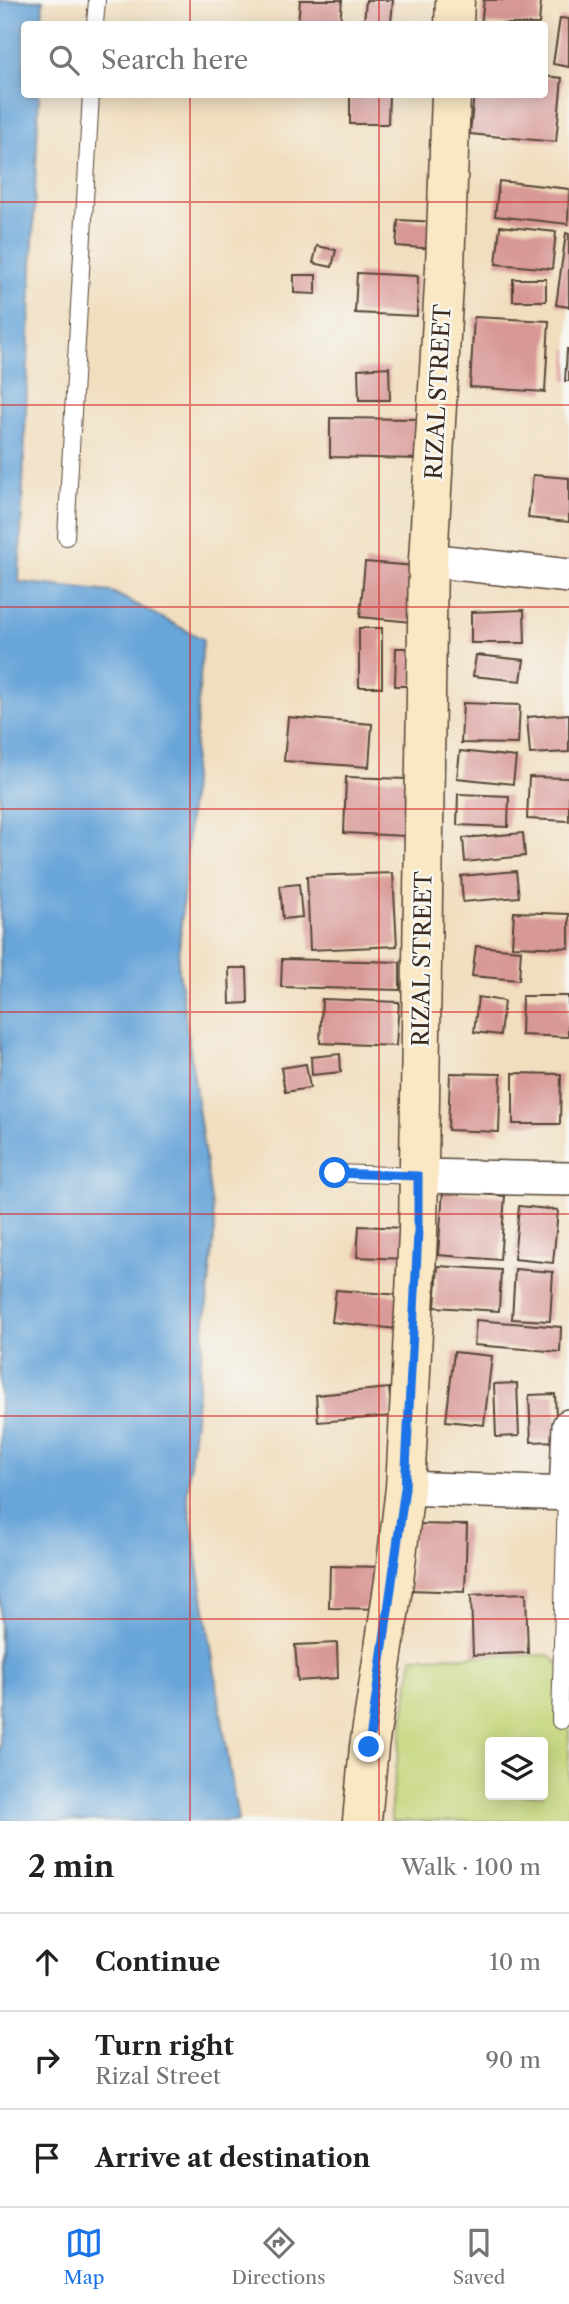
<!DOCTYPE html>
<meta charset="utf-8">
<style>
:root{--surface:#fff;--page:#f2f2f2;--text:#222;--muted:#767676;--line:#e0e0e0;--accent:#1a73e8}
body{margin:0;font-family:"Libre Caslon Text",serif;background:var(--page);color:var(--text)}
.controls{position:absolute;right:21px;bottom:21px;display:grid;overflow:hidden;border-radius:7px;box-shadow:0 4px 18px #0003}
.controls button{width:63px;height:63px;display:grid;place-items:center;padding:0;border:0;border-bottom:2px solid var(--line);background:var(--surface);color:var(--text);font:35px sans-serif}
.stop{position:absolute;width:21px;height:21px;margin:-16px;border:5px solid #1a73e8;border-radius:50%;background:#fff}
.stop.end{background:#1a73e8;border-color:#fff;box-shadow:0 2px 7px #0008}
.list{margin:0;padding:0;list-style:none}
h2{display:flex;justify-content:space-between;align-items:center;height:91px;margin:0;padding:0 28px;font-size:30px}
h2 small{font-size:23px;font-weight:400;color:var(--muted)}
.list li{display:grid;grid-template-columns:46px 1fr auto;gap:21px;align-items:center;box-sizing:border-box;height:98px;padding:0 28px;border-top:2px solid var(--line)}
.list b{display:block;font-size:26px;white-space:nowrap}
.list p{margin:0;font-size:23px;white-space:nowrap;color:var(--muted)}
.list em{font-size:23px;font-style:normal;color:var(--muted)}
.icon{flex:none;width:38px;height:38px;fill:none;stroke:currentColor;stroke-width:2;stroke-linecap:round;stroke-linejoin:round}
.map{position:relative;flex:none;width:569px;height:1821px;overflow:hidden}
.search{position:absolute;background:var(--surface);box-shadow:0 4px 18px #0003;left:21px;right:21px;top:21px;height:77px;display:flex;align-items:center;gap:18px;box-sizing:border-box;padding:0 24px;border-radius:7px;color:var(--muted);font-size:26px}
.sheet{height:385px;background:var(--surface)}
nav{display:flex;justify-content:space-around;align-items:center;box-sizing:border-box;height:98px;border-top:2px solid var(--line);background:var(--surface);font-size:19px;color:var(--muted)}
nav a{display:grid;justify-items:center;gap:4px}
nav .on{color:var(--accent)}
.map>svg:first-child{display:block}
.green{fill:#c3d578;stroke:#7f804b;stroke-width:2;fill-rule:evenodd}
.water{fill:#68a5d9;stroke:#52687c;stroke-width:2}
.building{fill:#d89895}
.lines{fill:none;stroke-linecap:round;stroke-linejoin:round}
.lane-casing{stroke:#564536;stroke-width:18}
.street-casing{stroke:#564536;stroke-width:36}
.secondary-casing{stroke:#564536;stroke-width:41}
.lane{stroke:#fff;stroke-width:16}
.street{stroke:#fff;stroke-width:33}
.secondary{stroke:#fae7c3;stroke-width:38}
.route{stroke:#1a73e8;stroke-width:9}
.grid{fill:none;stroke:#d62828;stroke-width:2;stroke-opacity:0.55}
.labels{text-anchor:middle;stroke-width:5;stroke-linejoin:round;paint-order:stroke}
.street-label{font-size:23px;fill:#3b2a1e;stroke:#f6f6f2}
</style>
<div class="map">
<svg width="569" height="1821" viewBox="0 0 569 1821">
<rect width="100%" height="100%" fill="#f6f6f2"/>
<filter id="ink" filterUnits="userSpaceOnUse"><feTurbulence type="fractalNoise" baseFrequency=".0143" numOctaves="2"/><feDisplacementMap in="SourceGraphic" scale="14" xChannelSelector="R" yChannelSelector="G"/><feConvolveMatrix kernelMatrix="1 2 1 2 8 2 1 2 1" color-interpolation-filters="sRGB"/></filter>
<filter id="wash" filterUnits="userSpaceOnUse"><feTurbulence type="fractalNoise" baseFrequency=".00686" numOctaves="4" result="noise"/><feDisplacementMap in="SourceGraphic" scale="28" xChannelSelector="R" yChannelSelector="G"/><feGaussianBlur stdDeviation="1.57" result="paint"/><feColorMatrix in="noise" values="0 0 0 0 0 0 0 0 0 0 0 0 0 0 0 0 0 1.4 0 .05"/><feComposite in="paint" operator="in"/></filter>
<g filter="url(#wash)">
<rect width="100%" height="100%" fill="#f1debf"/>
<path class="green" d="M549 1655 569 1673V1821H391V1804L413 1657ZM490 1742H543V1795H490Z"/>
<polygon class="water" points="0,0 43,0 42,24 24,24 24,94 39,95 19,582 112,592 203,639 178,964 215,1228 187,1493 238,1821 0,1821"/>
<g id="blocks">
<g class="building">
<polygon points="300,0 342,0 340,24 298,24"/>
<polygon points="366,0 393,0 391,23 364,22"/>
<polygon points="484,0 541,0 539,24 481,24"/>
<polygon points="560,18 569,19 569,67 553,64"/>
<polygon points="544,76 562,78 556,142 470,134 474,94 544,94"/>
<polygon points="350,94 389,94 388,124 350,124"/>
<polygon points="499,181 569,189 568,224 495,216"/>
<polygon points="398,220 438,222 436,249 396,246"/>
<polygon points="500,226 556,232 552,269 496,264"/>
<polygon points="566,233 569,234 569,307 556,305"/>
<polygon points="317,246 336,250 332,267 313,263"/>
<polygon points="357,273 418,276 417,316 355,313"/>
<polygon points="294,275 316,275 316,294 294,293"/>
<rect x="513" y="279" width="33" height="22"/>
<polygon points="474,317 549,321 545,392 470,387"/>
<polygon points="567,349 569,349 569,381 565,381"/>
<polygon points="389,367 390,400 359,400 358,369"/>
<polygon points="330,418 420,419 420,459 330,457"/>
<polygon points="533,475 569,478 569,522 528,518"/>
<polygon points="365,562 416,566 412,622 360,617"/>
<polygon points="524,610 525,643 471,643 471,612"/>
<rect x="359" y="628" width="23" height="59"/>
<polygon points="396,648 415,648 413,686 395,686"/>
<polygon points="476,655 524,660 521,681 473,676"/>
<polygon points="463,703 520,705 518,744 461,743"/>
<polygon points="569,714 569,752 530,754 527,717"/>
<polygon points="288,717 372,724 369,767 284,761"/>
<polygon points="460,751 516,757 513,784 457,778"/>
<polygon points="346,777 408,779 406,836 344,833"/>
<polygon points="529,777 569,778 569,821 527,819"/>
<polygon points="458,794 509,796 508,827 457,825"/>
<polygon points="523,833 525,856 465,862 463,838"/>
<polygon points="516,871 519,897 463,902 461,876"/>
<polygon points="393,873 397,946 310,950 307,876"/>
<polygon points="299,884 302,917 283,919 280,886"/>
<polygon points="514,912 569,914 569,948 512,946"/>
<polygon points="476,946 521,950 519,980 472,976"/>
<polygon points="282,959 400,962 400,990 281,987"/>
<polygon points="229,968 247,968 248,1003 230,1004"/>
<polygon points="522,996 568,996 568,1037 521,1035"/>
<polygon points="478,997 504,1001 500,1035 474,1032"/>
<polygon points="322,999 399,1002 396,1046 320,1043"/>
<polygon points="340,1054 341,1072 312,1075 311,1057"/>
<polygon points="306,1064 310,1088 285,1092 281,1068"/>
<polygon points="450,1073 501,1074 499,1132 448,1130"/>
<polygon points="513,1073 561,1074 560,1124 513,1124"/>
<polygon points="443,1191 505,1196 500,1260 438,1255"/>
<polygon points="519,1206 558,1210 553,1263 514,1259"/>
<polygon points="359,1226 406,1228 404,1259 357,1257"/>
<polygon points="438,1266 501,1270 499,1311 435,1307"/>
<polygon points="515,1269 553,1272 550,1321 512,1319"/>
<polygon points="336,1290 400,1295 397,1329 332,1322"/>
<polygon points="476,1320 561,1327 560,1352 474,1345"/>
<polygon points="454,1352 492,1356 484,1425 446,1421"/>
<polygon points="517,1383 519,1436 496,1437 494,1384"/>
<polygon points="389,1388 392,1416 318,1422 316,1395"/>
<polygon points="555,1394 557,1441 531,1442 529,1395"/>
<polygon points="413,1524 467,1525 465,1592 410,1590"/>
<polygon points="330,1566 388,1567 387,1609 329,1608"/>
<polygon points="526,1593 528,1653 473,1655 471,1595"/>
<polygon points="337,1643 338,1678 298,1681 295,1645"/>
</g>
</g>
</g>
<g filter="url(#ink)">
<use href="#blocks" fill-opacity="0" stroke="#564536" stroke-width="2"/>
<g class="lines">
<defs>
<g id="lane">
<polyline points="95,24 97,0"/>
<polyline points="66,537 91,94"/>
<polyline points="335,1173 418,1176"/>
<polyline points="560,1721 566,1494"/>
</g>
<g id="street">
<polyline points="428,560 569,576"/>
<polyline points="418,1176 569,1179"/>
<polyline points="405,1488 569,1494"/>
<polyline points="566,1494 569,1426"/>
</g>
<g id="secondary">
<polyline points="454,24 455,0"/>
<polyline points="362,1821 369,1747 394,1581 405,1488 408,1431 418,1233 428,560 445,267 451,94"/>
</g>
</defs>
<use href="#lane" class="lane-casing"/>
<use href="#street" class="street-casing"/>
<use href="#secondary" class="secondary-casing"/>
<use href="#lane" class="lane"/>
<use href="#street" class="street"/>
<use href="#secondary" class="secondary"/>
</g>
</g>
<g class="lines" filter="url(#ink)">
<polyline class="route" points="335,1173 418,1176 418,1233 405,1488 369,1747"/>
</g>
<path class="grid" d="M190 0V24M379 0V24M190 94V1821M379 94V1821M0 202H569M0 405H569M0 607H569M0 809H569M0 1012H569M0 1214H569M0 1416H569M0 1619H569"/>
<g class="labels">
<g class="street-label">
<text transform="translate(438 392) rotate(-87)" y="8">RIZAL STREET</text>
<text transform="translate(422 959) rotate(-89)" y="8">RIZAL STREET</text>
</g>
</g>
</svg>
<div class="controls">
<button><svg class="icon" aria-label="layers" viewBox="0 0 24 24"><path d="M12 4l9 5-9 5-9-5zM3 14l9 5 9-5"/></svg></button>
</div>
<div class="stop" style="left:335px;top:1173px"></div>
<div class="stop end" style="left:369px;top:1747px"></div>
<div class="search"><svg class="icon" aria-label="search" viewBox="0 0 24 24"><circle cx="10" cy="10" r="6"/><path d="M15 15l6 6"/></svg>Search here</div>
</div>
<section class="sheet">
<h2>2 min<small>Walk · 100 m</small></h2>
<ul class="list">
<li><svg class="icon" aria-label="ahead" viewBox="0 0 24 24"><path d="M12 20V5M6 11l6-6 6 6"/></svg><div><b>Continue</b></div><em>10 m</em></li>
<li><svg class="icon" aria-label="right" viewBox="0 0 24 24"><path d="M7 20v-9h11M14 6l5 5-5 5"/></svg><div><b>Turn right</b><p>Rizal Street</p></div><em>90 m</em></li>
<li><svg class="icon" aria-label="arrive" viewBox="0 0 24 24"><path d="M6 21V4h12l-3 4 3 4H6"/></svg><div><b>Arrive at destination</b></div></li>
</ul>
</section>
<nav>
<a class="on"><svg class="icon" aria-label="map" viewBox="0 0 24 24"><path d="M3 6l6-2 6 2 6-2v14l-6 2-6-2-6 2zM9 4v14M15 6v14"/></svg>Map</a>
<a><svg class="icon" aria-label="directions" viewBox="0 0 24 24"><path d="M12 3l9 9-9 9-9-9zM9 14v-3h6M13 9l2 2-2 2"/></svg>Directions</a>
<a><svg class="icon" aria-label="saved" viewBox="0 0 24 24"><path d="M7 4h10v16l-5-4-5 4z"/></svg>Saved</a>
</nav>
